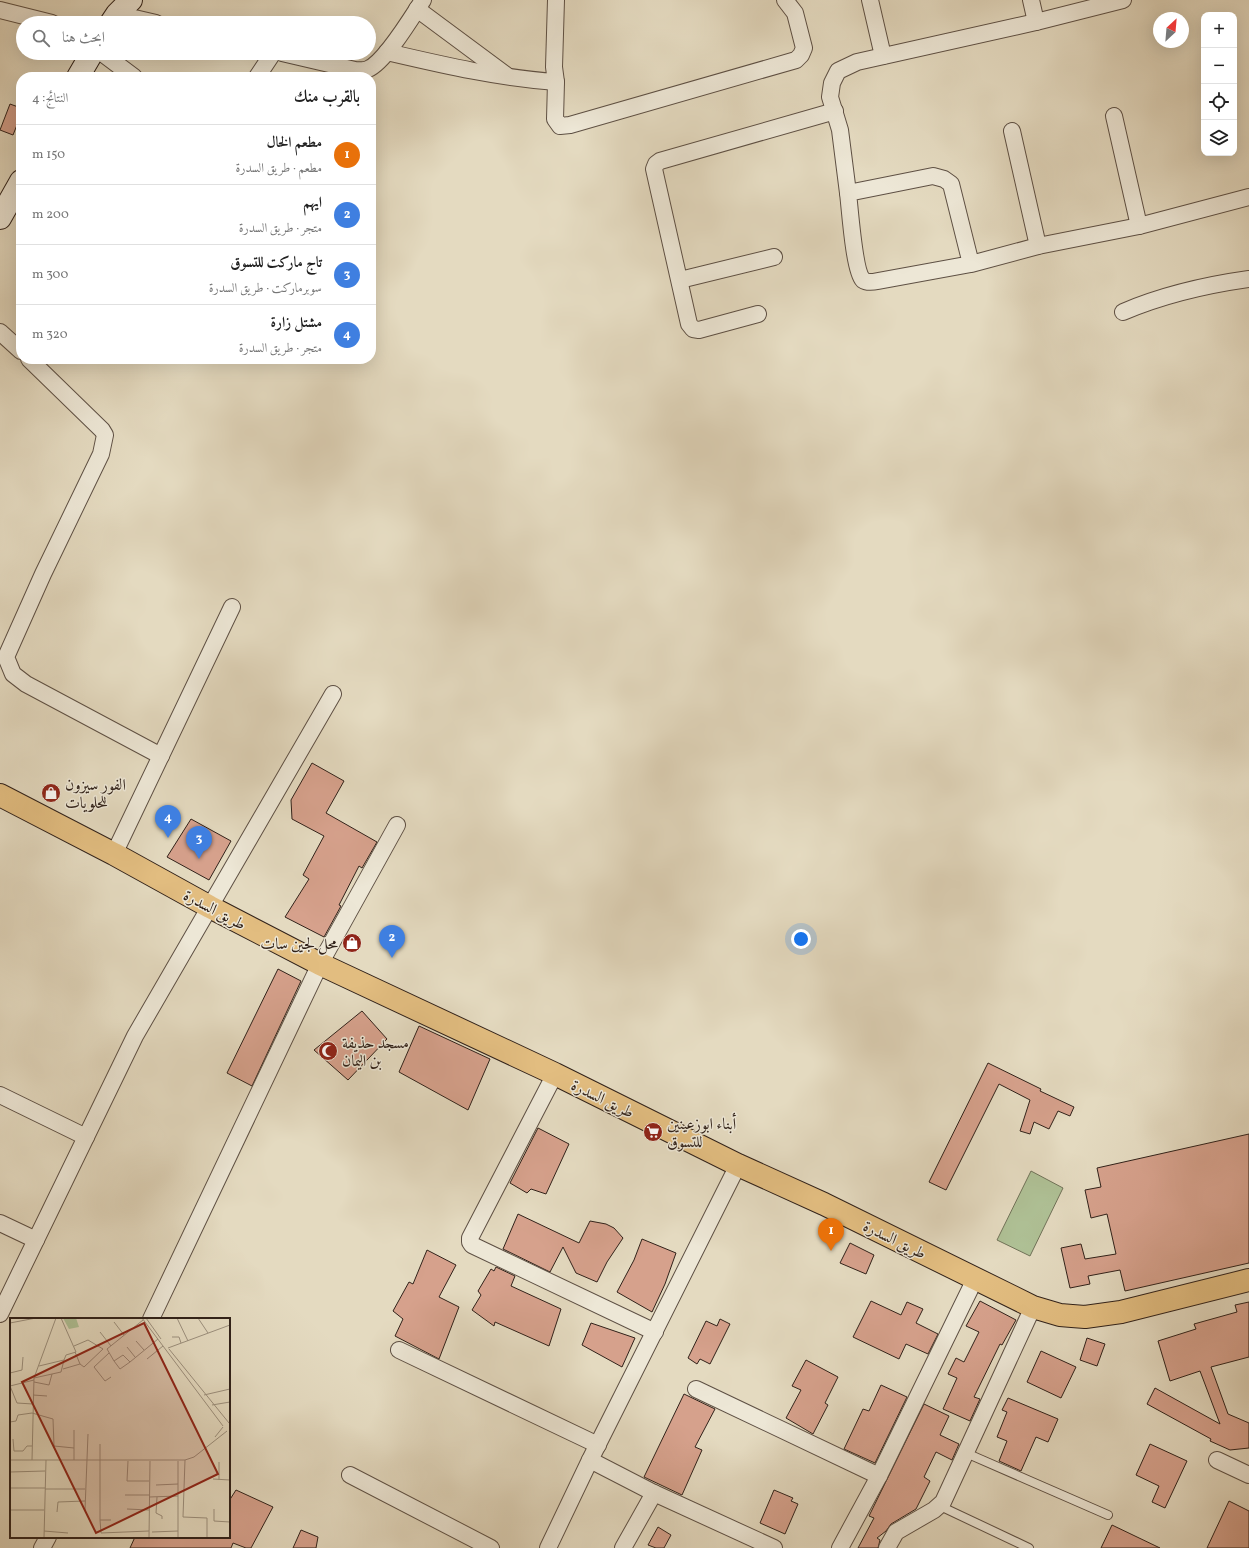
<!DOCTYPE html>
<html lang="ar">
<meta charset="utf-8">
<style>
:root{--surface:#fff;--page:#f2f2f2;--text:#222;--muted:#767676;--line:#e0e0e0;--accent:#8f2418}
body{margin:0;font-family:Vollkorn,Amiri,serif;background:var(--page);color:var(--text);direction:rtl}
.controls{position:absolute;right:12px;top:12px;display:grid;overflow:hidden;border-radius:8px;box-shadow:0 4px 16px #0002}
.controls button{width:36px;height:36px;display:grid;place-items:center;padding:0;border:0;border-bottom:1px solid var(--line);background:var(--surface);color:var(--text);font:20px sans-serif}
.compass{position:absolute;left:1153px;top:12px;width:36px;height:36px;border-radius:50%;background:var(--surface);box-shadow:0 4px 16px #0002;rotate:26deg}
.you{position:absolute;left:801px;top:939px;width:14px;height:14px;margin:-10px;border:3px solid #fff;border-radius:50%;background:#1a73e8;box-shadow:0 0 0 6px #1a73e833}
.badge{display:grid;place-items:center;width:26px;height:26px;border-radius:50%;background:var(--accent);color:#fff;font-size:13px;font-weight:700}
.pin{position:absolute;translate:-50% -33px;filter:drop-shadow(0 1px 2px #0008)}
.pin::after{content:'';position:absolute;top:21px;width:14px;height:12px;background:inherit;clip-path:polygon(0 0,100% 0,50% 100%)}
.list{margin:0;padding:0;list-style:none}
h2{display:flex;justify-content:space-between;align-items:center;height:52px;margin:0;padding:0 16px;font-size:17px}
h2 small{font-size:13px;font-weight:400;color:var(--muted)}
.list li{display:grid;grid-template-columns:26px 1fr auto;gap:12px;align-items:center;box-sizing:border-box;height:60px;padding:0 16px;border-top:1px solid var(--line)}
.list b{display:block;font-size:15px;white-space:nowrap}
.list p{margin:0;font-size:13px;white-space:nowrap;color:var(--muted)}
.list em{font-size:13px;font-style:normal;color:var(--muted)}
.icon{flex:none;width:22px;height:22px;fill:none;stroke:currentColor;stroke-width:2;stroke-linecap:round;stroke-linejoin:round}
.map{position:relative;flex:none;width:1249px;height:1548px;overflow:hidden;direction:ltr}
.search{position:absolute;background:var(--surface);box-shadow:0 4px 16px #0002;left:16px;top:16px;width:360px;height:44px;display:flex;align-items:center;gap:10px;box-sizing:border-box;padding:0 14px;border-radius:22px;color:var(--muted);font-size:15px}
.panel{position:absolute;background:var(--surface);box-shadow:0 4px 16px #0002;left:16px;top:72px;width:360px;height:292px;border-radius:16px;direction:rtl}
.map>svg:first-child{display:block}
.green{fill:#afc196;stroke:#707258}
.building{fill:#d6a18c;stroke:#31221a}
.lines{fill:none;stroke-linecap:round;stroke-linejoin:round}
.lane-casing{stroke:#5e5044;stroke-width:10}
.street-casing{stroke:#5e5044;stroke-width:18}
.secondary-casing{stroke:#31221a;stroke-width:24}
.primary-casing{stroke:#31221a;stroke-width:24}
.lane{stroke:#ede7d6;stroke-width:8}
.street{stroke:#ede7d6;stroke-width:16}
.secondary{stroke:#ede7d6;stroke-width:22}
.primary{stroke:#e2bd80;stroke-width:22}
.labels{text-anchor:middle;stroke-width:3;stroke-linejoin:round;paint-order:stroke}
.poi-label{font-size:16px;fill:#31221a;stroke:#ede7d6;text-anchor:start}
.street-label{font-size:16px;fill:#31221a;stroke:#ede7d6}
.inset-road{fill:none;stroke:#9c907e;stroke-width:1}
.view{fill:#8f2418;fill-opacity:0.15;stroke:#8f2418;stroke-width:2}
.inset-edge{fill:none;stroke:#31221a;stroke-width:2}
</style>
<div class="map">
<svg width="1249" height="1548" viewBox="0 0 1249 1548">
<rect width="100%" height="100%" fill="#e4dac0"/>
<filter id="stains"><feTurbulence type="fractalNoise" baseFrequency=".005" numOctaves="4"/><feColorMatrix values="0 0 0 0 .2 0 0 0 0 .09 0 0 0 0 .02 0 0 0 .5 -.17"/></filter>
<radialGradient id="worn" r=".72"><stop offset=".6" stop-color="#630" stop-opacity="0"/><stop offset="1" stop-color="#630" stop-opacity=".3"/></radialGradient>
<polygon class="green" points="1031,1171 1063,1188 1030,1256 997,1240"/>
<g class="building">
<polygon points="10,104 21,108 21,124 17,125 13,135 0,130"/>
<polygon points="312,763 344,781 326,813 377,842 362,868 359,866 339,905 341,906 324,937 285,917 309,879 303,875 324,836 292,819 291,800"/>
<polygon points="191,819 231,841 209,880 167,857"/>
<polygon points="278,969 301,981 252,1086 227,1073"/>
<polygon points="362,1011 387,1039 348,1080 314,1050"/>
<polygon points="419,1026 490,1059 468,1110 399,1072"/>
<polygon points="988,1063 1041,1089 1040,1091 1074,1107 1070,1116 1058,1111 1049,1129 1034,1122 1030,1134 1020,1131 1030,1100 999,1084 946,1190 929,1182"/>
<polygon points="538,1128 569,1144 546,1194 531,1189 527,1193 510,1183"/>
<polygon points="1249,1134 1249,1263 1125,1291 1120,1270 1088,1276 1090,1284 1070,1288 1061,1248 1081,1244 1085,1259 1116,1254 1107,1214 1091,1218 1085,1190 1101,1187 1097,1168"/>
<polygon points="518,1214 579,1243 590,1221 606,1224 614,1228 623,1238 607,1262 597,1282 576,1273 563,1247 550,1272 503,1249"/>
<polygon points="642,1239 676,1253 665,1284 652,1312 617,1292 634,1260"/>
<polygon points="850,1243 874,1255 866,1274 840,1263"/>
<polygon points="427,1250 456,1265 439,1297 459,1307 439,1359 395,1336 403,1319 393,1311 409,1282 413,1284"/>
<polygon points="496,1267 515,1276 511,1286 561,1309 549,1346 495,1322 494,1326 472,1310 481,1295 478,1291 491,1269 494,1271"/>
<polygon points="871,1301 901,1315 907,1302 923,1309 916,1323 938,1334 928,1354 906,1344 899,1359 853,1337"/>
<polygon points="980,1301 1016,1320 1002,1345 1000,1344 974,1397 980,1399 970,1421 943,1409 957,1378 948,1374 956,1358 964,1362 979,1332 966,1326"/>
<polygon points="1249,1302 1249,1357 1211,1367 1228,1414 1249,1423 1249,1448 1230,1450 1210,1441 1211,1439 1147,1404 1155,1388 1220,1424 1200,1371 1170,1381 1158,1341 1196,1329 1194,1324 1237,1312 1235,1305"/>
<polygon points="720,1319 730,1324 710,1364 700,1359 697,1364 688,1358 706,1321 717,1326"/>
<polygon points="591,1323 635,1338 622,1367 582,1345"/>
<polygon points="1087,1338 1105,1344 1097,1366 1080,1360"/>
<polygon points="1041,1351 1076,1367 1061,1398 1027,1382"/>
<polygon points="806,1360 838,1377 825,1403 828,1405 813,1434 786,1418 801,1390 792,1386"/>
<polygon points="881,1385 907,1397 875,1463 844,1449 863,1409 869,1411"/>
<polygon points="684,1394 715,1409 695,1447 702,1450 682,1495 644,1477"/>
<polygon points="1008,1398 1058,1419 1048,1442 1036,1437 1021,1471 999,1461 1007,1441 997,1437 1007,1412 1002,1410"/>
<polygon points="924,1404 949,1416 940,1435 959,1444 952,1460 936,1452 924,1477 930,1481 916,1509 891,1524 886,1531 877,1538 880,1540 878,1548 858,1548 874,1518 869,1516"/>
<polygon points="1150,1444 1187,1461 1165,1508 1152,1502 1159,1486 1136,1475"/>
<polygon points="236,1490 273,1507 251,1548 246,1548 233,1543 231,1548 130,1548 135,1537 229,1537 229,1501"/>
<polygon points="774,1490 793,1498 791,1501 798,1504 785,1534 760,1523"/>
<polygon points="1229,1501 1249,1511 1249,1548 1207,1548"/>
<polygon points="1112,1525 1160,1548 1101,1548"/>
<polygon points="658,1527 671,1535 664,1548 656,1548 648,1545"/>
<polygon points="301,1530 318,1537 316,1548 293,1548"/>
</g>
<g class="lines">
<defs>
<g id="lane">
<polyline points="966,1453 1108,1515"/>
<polyline points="940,1506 1029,1548"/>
</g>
<g id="street">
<polyline points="870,0 883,56"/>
<polyline points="1031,0 1036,22"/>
<polyline points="417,9 506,75"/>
<polyline points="0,10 52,23"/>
<polyline points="117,14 156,23"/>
<path d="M387 52C443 65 498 78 556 82L554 67 556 0"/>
<polyline points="102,53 134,77"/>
<path d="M282 53 355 70C360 70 364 71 368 69 385 62 412 17 423 0"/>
<polyline points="257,77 273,53"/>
<polyline points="556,82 555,119 560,126 570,125 796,60 801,55 804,48 795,13 785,0"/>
<polyline points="1114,116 1139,226"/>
<polyline points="1012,131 1038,246"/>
<polyline points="848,193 840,130 830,97 832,83 838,71 857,62 1036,22 1123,0"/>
<path d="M971 264 951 184 944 179 933 176 848 193C850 209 854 271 863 280 867 283 873 282 878 281L971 264 1038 246 1139 226 1249 197"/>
<polyline points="680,280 774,257"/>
<path d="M1123 312C1163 295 1206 285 1249 279"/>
<polyline points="758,314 699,330 693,329 689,324 654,169 656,164 660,161 835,111"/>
<polyline points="0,332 21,351"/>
<polyline points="29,359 102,430 105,435 101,454 43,574 6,657 13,674 26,684 161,756"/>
<polyline points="114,854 232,607"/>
<polyline points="555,1074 470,1238 470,1242 472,1245 655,1332"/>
<polyline points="0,1095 86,1137"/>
<polyline points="0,1223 36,1240"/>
<polyline points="0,1314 135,1036 333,694"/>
<polyline points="151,1319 320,964 397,825"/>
<polyline points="399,1350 598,1445"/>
<polyline points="696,1389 879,1476"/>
<polyline points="590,1460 654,1493 774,1548"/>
<polyline points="1217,1460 1249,1475"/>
<polyline points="350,1475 491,1548"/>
<polyline points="42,1548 48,1537"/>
<polyline points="548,1548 590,1460 738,1165"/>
<polyline points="623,1548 654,1493"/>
<polyline points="840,1548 879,1476 975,1279"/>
<polyline points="887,1548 896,1532 934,1510 943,1502 1033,1307"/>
</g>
<g id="secondary">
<polyline points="111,23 117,14 131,0"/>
<polyline points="78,77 92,53"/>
<polyline points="0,218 21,181"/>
</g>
<polyline id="primary" points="0,795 114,854 210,907 320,964 555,1074 738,1165 824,1204 1033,1307 1060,1315 1072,1316 1085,1317 1121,1312 1249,1280"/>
</defs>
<use href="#lane" class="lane-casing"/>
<use href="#street" class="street-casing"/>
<use href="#secondary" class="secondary-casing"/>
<use href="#primary" class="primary-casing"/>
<use href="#lane" class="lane"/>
<use href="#street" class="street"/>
<use href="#secondary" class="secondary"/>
<use href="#primary" class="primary"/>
</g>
<defs>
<symbol id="shop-disc" viewBox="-11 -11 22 22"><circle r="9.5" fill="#8f2418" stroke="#ede7d6"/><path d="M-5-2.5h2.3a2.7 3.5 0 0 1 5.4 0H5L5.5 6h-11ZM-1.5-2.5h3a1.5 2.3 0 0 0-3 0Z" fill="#fff"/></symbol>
<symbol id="mosque-disc" viewBox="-11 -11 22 22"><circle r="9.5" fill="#8f2418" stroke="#ede7d6"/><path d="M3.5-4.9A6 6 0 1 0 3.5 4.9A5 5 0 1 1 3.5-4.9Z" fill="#fff"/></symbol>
<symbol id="supermarket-disc" viewBox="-11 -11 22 22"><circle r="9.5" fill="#8f2418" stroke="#ede7d6"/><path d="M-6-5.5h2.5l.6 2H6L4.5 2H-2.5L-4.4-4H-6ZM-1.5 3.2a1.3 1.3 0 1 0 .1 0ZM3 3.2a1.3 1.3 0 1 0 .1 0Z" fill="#fff"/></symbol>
</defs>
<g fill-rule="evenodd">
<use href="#shop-disc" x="40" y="782" width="22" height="22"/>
<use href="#shop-disc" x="341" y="932" width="22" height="22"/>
<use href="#mosque-disc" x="317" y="1040" width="22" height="22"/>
<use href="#supermarket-disc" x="642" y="1121" width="22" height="22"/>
</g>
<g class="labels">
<g class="poi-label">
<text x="65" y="790">الفور سيزون<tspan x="65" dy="18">للحلويات</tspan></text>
<text x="338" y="949" text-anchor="end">محل لجين سات</text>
<text x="342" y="1048">مسجد حذيفة<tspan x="342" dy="18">بن اليمان</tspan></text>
<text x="667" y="1129">أبناء ابوزعينين<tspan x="667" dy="18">للتسوق</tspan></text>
</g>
<g class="street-label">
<text transform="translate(215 909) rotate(28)" y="6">طريق السدرة</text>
<text transform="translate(603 1098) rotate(26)" y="6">طريق السدرة</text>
<text transform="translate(895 1239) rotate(26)" y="6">طريق السدرة</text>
</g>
</g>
<g transform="translate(10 1318)">
<rect width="220" height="220" fill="#e4dac0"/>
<path d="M53 0H66L69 9 59 11Z" fill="#afc196"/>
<path class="inset-road" d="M132 0 213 108M136 0 151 21M167 0 178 23M188 0 198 15M104 4 114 17M0 5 26 0M90 14 101 28M162 19H169L171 25M126 23 134 32M64 28 78 22 93 31 74 49 70 46M117 29 125 39M158 30 220 7M159 31 219 105M99 35 84 49 95 63 101 59M137 41 153 28M104 43 97 31 133 2M120 44 113 37 104 43 110 51 120 44 148 21M29 48 54 42 56 37 66 34 51 0M53 51 70 46 65 34M0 55 12 52 13 39M24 60 51 54 54 42M24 64 39 67 42 56M0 68 7 85 23 86M0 68 24 62M23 77 37 78M194 77 220 71M202 87 220 84M0 104 6 103 8 97 22 95 43 101 44 128 64 130M64 112V142M205 119 213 109M3 121 4 133H13L17 128H22M90 126V202H101M0 142H175L184 139 217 113M22 142 24 60 46 0M175 142 173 199 197 200V220M118 143 117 163H139M168 143V220M209 144V162M0 154 35 153M203 161 220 162M146 167 168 166M1 170H35M35 171H75M115 177H139M139 179 168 178M147 179 146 195 152 198V201M117 191 139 192M204 191V203L220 204M0 192H34M75 192 78 116M47 194 48 184 75 183M90 202 91 215 139 213M34 213 58 215M142 214 168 213M34 220 36 142M139 220 140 143"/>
<path class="view" d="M134 5 208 156 86 215 12 64Z"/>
<rect width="220" height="220" class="inset-edge"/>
</g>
<rect width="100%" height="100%" filter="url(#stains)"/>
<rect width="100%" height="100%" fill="url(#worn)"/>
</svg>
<div class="controls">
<button>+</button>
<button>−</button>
<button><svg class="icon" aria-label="locate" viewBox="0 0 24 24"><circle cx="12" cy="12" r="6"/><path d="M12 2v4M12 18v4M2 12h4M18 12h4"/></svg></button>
<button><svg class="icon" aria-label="layers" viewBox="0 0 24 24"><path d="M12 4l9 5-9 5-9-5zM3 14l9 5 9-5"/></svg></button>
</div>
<svg class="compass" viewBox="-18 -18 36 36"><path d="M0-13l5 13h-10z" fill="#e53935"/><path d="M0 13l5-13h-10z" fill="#767676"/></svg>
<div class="you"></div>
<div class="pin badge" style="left:831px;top:1251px;background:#e8710a">1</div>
<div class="pin badge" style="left:392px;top:958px;background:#3f7fe0">2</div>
<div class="pin badge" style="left:199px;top:859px;background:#3f7fe0">3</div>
<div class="pin badge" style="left:168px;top:838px;background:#3f7fe0">4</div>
<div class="search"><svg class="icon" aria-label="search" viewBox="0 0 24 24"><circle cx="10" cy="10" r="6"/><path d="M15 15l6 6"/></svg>ابحث هنا</div>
<section class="panel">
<h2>بالقرب منك<small>النتائج: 4</small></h2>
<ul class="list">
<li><span class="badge" style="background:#e8710a">1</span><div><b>مطعم الخال</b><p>مطعم · طريق السدرة</p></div><em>150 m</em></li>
<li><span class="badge" style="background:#3f7fe0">2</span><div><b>ايهم</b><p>متجر · طريق السدرة</p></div><em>200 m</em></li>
<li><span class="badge" style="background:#3f7fe0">3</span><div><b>تاج ماركت للتسوق</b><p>سوبرماركت · طريق السدرة</p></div><em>300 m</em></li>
<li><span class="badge" style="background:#3f7fe0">4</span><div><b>مشتل زارة</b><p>متجر · طريق السدرة</p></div><em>320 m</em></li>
</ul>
</section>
</div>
